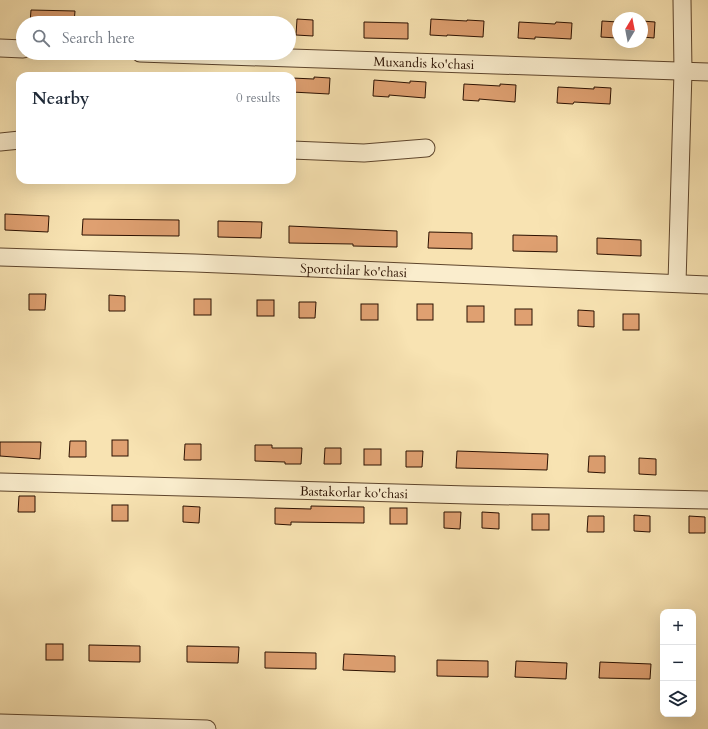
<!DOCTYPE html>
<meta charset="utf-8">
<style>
:root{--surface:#fff;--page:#f6f6f7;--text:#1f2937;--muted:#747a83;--line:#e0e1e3}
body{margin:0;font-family:Cardo,serif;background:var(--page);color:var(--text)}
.controls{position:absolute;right:12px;bottom:12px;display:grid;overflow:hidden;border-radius:8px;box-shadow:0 4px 16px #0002}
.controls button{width:36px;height:36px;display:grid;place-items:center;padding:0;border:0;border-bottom:1px solid var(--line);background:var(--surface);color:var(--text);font:20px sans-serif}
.compass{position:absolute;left:612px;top:12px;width:36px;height:36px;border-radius:50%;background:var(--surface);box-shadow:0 4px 16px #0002;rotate:10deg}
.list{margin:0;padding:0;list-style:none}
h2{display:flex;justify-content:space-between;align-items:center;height:52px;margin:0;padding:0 16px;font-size:17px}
h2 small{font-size:13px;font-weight:400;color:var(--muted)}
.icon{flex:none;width:22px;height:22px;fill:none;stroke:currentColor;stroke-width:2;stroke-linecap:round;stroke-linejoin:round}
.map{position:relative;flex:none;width:708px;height:729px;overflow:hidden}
.search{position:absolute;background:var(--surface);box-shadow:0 4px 16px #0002;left:16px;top:16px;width:280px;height:44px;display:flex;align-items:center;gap:10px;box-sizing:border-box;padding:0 14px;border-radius:22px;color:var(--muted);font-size:15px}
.panel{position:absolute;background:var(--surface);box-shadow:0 4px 16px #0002;left:16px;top:72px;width:280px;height:112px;border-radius:12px}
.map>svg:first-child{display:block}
.building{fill:#dfa071;stroke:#2b1000}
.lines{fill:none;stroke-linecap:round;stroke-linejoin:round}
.minor-casing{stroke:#5e452c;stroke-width:19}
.minor{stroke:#faedcd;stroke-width:17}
.labels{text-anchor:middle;stroke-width:3.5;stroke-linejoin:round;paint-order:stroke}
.street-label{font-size:13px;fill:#2b1000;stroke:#faedcd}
</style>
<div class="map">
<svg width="708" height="729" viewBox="0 0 708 729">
<rect width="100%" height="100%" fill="#f8e3b2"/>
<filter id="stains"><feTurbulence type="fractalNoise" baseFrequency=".005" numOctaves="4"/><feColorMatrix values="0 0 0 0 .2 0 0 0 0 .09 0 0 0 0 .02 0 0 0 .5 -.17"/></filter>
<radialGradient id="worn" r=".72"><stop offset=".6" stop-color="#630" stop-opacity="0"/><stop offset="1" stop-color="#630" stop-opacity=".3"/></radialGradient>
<g class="building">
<polygon points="31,10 75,11 74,23 30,23"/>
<polygon points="297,19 313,20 313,36 296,35"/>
<polygon points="431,19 467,21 467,20 484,21 483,37 447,35 447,36 430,35"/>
<polygon points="602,21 618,22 617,38 601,37"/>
<polygon points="642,21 655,22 654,38 642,37"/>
<polygon points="364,22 408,23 408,39 364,38"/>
<polygon points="519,22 555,24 556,22 572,23 571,39 535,37 535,39 518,38"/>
<polygon points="314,77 330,78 329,94 292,92 292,78 314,79"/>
<polygon points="374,80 410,83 410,81 426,82 425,98 389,95 389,97 373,96"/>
<polygon points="464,84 500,86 500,84 516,85 515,102 479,99 479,101 463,100"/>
<polygon points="558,87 594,89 594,87 611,88 610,104 574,102 573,104 557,103"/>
<polygon points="5,214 49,216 48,232 5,230"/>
<polygon points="83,219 179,220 179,236 82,235"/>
<polygon points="218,221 262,222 261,238 218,237"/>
<polygon points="289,226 397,231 397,247 353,246 353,244 289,243"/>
<polygon points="429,232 472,233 472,249 428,248"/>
<polygon points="513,235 557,236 557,252 513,251"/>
<polygon points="597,238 641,240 641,256 597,254"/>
<polygon points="29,294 46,294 45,310 29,310"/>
<polygon points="109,295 125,296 125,311 109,311"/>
<rect x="194" y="299" width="17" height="16"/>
<rect x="257" y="300" width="17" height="16"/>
<polygon points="299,302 316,302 315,318 299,318"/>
<rect x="361" y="304" width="17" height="16"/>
<rect x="417" y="304" width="16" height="16"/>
<rect x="467" y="306" width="17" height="16"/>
<rect x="515" y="309" width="17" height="16"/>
<polygon points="578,310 594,311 594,327 578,326"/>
<rect x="623" y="314" width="16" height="16"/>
<rect x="112" y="440" width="16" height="16"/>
<polygon points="70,441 86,441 86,457 69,457"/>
<polygon points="0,442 41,442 40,459 0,456"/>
<polygon points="185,444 201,444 201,460 184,460"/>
<polygon points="255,445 272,445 272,448 302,448 301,464 285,464 285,462 255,461"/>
<polygon points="325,448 341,448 341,464 324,464"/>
<rect x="364" y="449" width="17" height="16"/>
<polygon points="406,451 423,451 422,467 406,467"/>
<polygon points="457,451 548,454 547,470 456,468"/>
<polygon points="589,456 605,456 605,473 588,472"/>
<polygon points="639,458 656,459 656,475 639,474"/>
<polygon points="19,496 35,496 35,512 18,512"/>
<rect x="112" y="505" width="16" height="16"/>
<polygon points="183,506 200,507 199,523 183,522"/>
<polygon points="311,506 364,507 364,523 291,522 291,525 275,524 275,508 311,509"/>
<rect x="390" y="508" width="17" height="16"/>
<polygon points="444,512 461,512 460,529 444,528"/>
<polygon points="482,512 499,513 499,529 482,528"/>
<rect x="532" y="514" width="17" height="16"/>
<polygon points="634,515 650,516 650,532 634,531"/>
<polygon points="588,516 604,516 604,532 587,532"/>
<polygon points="689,516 705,517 705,533 689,533"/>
<rect x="46" y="644" width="17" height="16"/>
<polygon points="89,645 140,646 140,662 89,661"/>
<polygon points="187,646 239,647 238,663 187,662"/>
<polygon points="265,652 316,653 316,669 265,668"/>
<polygon points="344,654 395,656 395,672 343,670"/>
<polygon points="437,660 488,661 488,677 437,676"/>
<polygon points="516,661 567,663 566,679 515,677"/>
<polygon points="600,662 651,664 650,679 599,678"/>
</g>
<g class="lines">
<defs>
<g id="minor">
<polyline points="0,48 23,49"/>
<path id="s1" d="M140 53 708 72"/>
<polyline points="0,142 20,140"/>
<polyline points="292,150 364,153 426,148"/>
<path id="s2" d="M0 257 195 263 708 285"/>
<polyline points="677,283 683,71 682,0"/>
<path id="s3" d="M0 482 468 495 708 500"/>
<polyline points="0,723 207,729"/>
</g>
</defs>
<use href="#minor" class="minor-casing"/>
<use href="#minor" class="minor"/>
</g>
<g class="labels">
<g class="street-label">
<text dy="5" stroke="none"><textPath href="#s1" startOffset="284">Muxandis ko'chasi</textPath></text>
<text dy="5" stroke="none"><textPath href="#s2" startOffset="354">Sportchilar ko'chasi</textPath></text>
<text dy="5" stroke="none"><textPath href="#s3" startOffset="354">Bastakorlar ko'chasi</textPath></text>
</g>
</g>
<rect width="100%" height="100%" filter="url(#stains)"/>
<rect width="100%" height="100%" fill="url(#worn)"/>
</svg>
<div class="controls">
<button>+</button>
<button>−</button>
<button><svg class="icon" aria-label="layers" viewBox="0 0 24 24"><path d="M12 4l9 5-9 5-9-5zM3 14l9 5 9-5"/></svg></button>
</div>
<svg class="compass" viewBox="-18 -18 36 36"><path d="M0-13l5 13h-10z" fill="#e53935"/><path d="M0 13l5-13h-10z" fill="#747a83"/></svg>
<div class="search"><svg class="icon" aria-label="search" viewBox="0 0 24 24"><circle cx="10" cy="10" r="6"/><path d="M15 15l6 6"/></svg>Search here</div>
<section class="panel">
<h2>Nearby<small>0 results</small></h2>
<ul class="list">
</ul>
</section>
</div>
